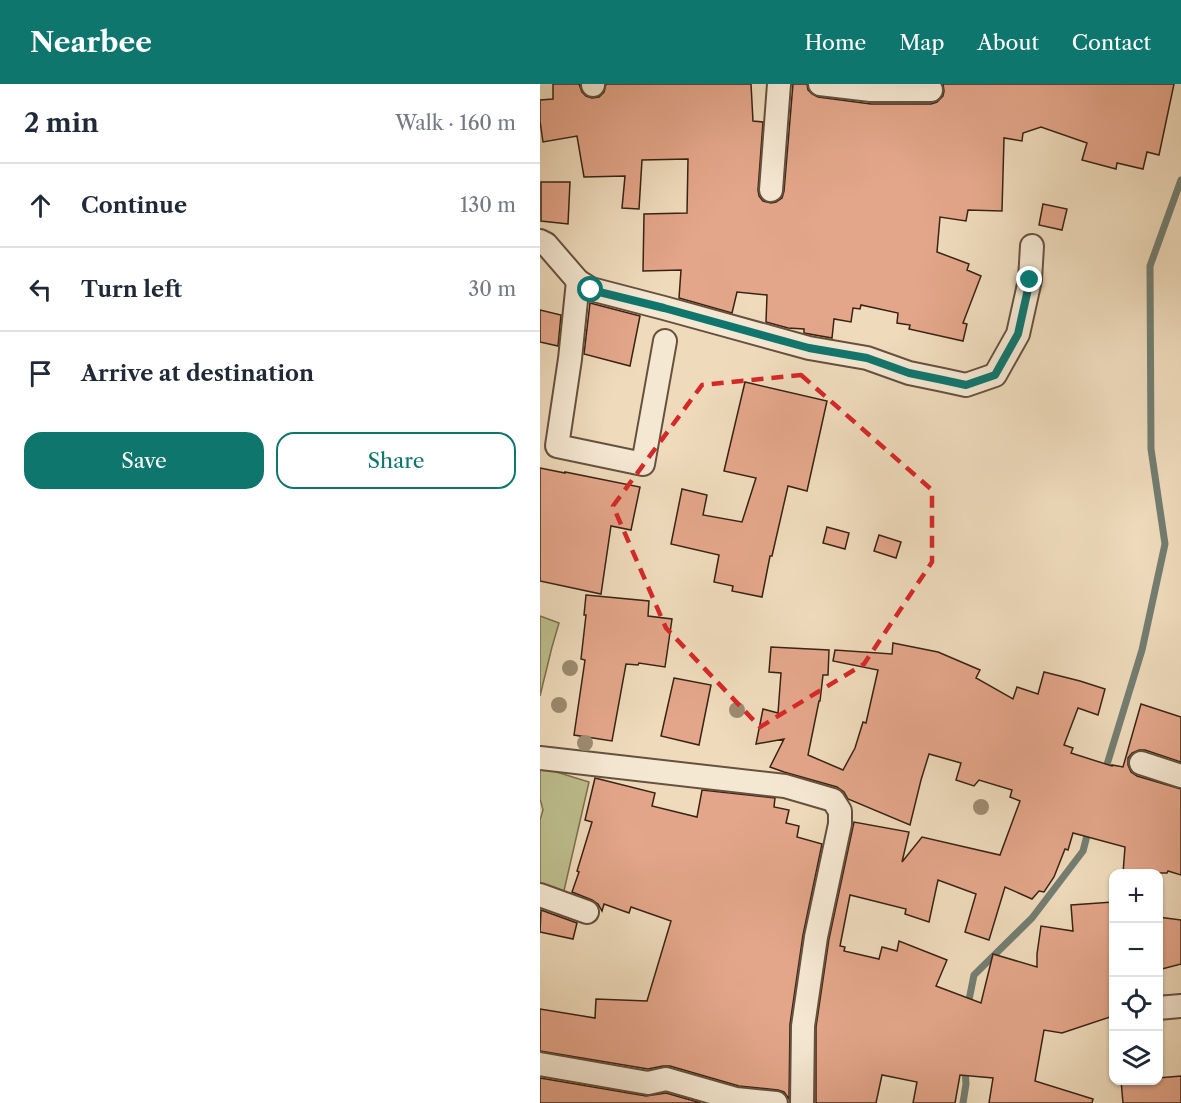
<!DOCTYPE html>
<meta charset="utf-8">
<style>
:root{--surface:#fff;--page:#f2f2f3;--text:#1f2937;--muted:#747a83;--line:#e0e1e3;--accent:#0f766e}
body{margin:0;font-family:"Libre Caslon Text",serif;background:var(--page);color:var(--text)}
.controls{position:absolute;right:18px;bottom:18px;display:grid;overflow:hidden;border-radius:12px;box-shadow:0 2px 4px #0004}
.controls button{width:54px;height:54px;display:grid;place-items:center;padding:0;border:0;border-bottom:2px solid var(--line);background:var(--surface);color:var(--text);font:30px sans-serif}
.stop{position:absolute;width:18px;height:18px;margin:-14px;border:4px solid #0f766e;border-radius:50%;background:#fff}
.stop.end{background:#0f766e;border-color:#fff;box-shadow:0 2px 6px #0008}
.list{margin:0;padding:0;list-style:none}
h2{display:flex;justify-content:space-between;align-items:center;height:78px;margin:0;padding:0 24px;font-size:26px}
h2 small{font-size:20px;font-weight:400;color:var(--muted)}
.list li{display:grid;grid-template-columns:39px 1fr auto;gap:18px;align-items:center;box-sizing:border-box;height:84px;padding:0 24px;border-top:2px solid var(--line)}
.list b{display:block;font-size:22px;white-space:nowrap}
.list em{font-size:20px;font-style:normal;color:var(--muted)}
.actions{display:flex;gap:12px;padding:18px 24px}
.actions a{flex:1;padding:14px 0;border:2px solid var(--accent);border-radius:18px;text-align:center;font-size:21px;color:var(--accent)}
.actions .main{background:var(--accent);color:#fff}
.icon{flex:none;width:33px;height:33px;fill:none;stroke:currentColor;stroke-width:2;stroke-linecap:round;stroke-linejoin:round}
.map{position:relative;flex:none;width:641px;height:1019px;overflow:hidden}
header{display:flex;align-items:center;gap:36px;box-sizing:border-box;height:84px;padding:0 30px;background:var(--accent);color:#fff}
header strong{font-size:28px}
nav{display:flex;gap:33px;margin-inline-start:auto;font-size:21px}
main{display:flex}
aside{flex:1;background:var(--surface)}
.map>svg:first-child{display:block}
.green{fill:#bebe8d;stroke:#7b7050;stroke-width:1.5}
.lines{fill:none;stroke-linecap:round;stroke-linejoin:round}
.stream{stroke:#737e72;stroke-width:7}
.building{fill:#e4a68a;stroke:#382314;stroke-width:1.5}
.minor-casing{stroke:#66513e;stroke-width:26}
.minor{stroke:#f5e8d3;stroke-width:22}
.tree{fill:#9d8b70}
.route{stroke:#0f766e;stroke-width:8}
.marked{fill:none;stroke:#d62828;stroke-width:4.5;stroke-dasharray:12 8;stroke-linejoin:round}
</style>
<header>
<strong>Nearbee</strong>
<nav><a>Home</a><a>Map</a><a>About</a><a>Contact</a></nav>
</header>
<main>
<aside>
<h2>2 min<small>Walk · 160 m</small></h2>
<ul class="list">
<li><svg class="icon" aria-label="ahead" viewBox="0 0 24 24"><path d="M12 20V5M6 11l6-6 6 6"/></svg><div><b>Continue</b></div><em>130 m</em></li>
<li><svg class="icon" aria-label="left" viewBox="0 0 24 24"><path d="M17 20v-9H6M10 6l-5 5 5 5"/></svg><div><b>Turn left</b></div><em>30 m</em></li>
<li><svg class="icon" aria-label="arrive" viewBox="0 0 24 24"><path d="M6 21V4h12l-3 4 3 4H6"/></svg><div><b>Arrive at destination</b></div></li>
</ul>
<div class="actions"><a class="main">Save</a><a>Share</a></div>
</aside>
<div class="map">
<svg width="641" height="1019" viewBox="0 0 641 1019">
<rect width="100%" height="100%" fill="#efdbbc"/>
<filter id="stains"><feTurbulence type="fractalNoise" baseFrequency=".00333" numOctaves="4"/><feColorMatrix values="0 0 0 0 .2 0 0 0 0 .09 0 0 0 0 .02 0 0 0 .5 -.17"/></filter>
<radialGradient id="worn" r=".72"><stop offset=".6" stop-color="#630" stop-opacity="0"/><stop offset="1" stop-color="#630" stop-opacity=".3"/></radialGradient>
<g class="green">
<polygon points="0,532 19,539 12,563 0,612"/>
<polygon points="0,683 49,698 23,811 0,804 0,736 3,726 0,715"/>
</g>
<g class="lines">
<g class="stream">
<polyline points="565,687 602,566 625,460 611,365 610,182 641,96"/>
<polyline points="428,921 434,891 492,834 543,767 549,744"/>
<polyline points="423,1019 426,1000 425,983"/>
</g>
</g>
<g class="building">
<polygon points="13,0 39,0 42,8 46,12 52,14 59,13 64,8 66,0 211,0 213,37 223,38 218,106 219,112 223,117 231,119 236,118 242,114 244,107 253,0 267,0 268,6 272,10 278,13 331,20 391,20 397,18 403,12 404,7 403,0 634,0 619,71 607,68 603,85 577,79 576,85 542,76 547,59 501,43 483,49 482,57 464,54 462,127 428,126 426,137 400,133 397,168 429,180 427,186 441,192 423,239 427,240 423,257 369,245 370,241 357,239 358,229 321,221 320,225 313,224 311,238 294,235 292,254 264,249 264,245 248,244 226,238 227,211 197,208 192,229 139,214 141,186 103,187 104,130 147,129 148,75 102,76 99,125 82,124 85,92 44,93 37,52 3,58 0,37 0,16 13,15"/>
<polygon points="1,98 30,98 28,140 1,137"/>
<polygon points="503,120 527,125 522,146 499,141"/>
<polygon points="50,219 100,232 90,282 44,270"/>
<polygon points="0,226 21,231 18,262 0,258"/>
<polygon points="205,298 287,317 267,407 248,402 232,472 230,472 222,513 192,507 193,502 174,498 179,471 131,460 142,405 167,411 163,431 202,438 216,394 184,387"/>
<polygon points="0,384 25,389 25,388 100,403 91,446 71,442 61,510 0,497"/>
<polygon points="287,443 309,449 305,465 283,459"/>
<polygon points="339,451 361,458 356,474 334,467"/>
<polygon points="46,511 109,517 108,532 132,535 125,583 99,579 98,581 86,580 72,657 34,651 45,576 41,575 46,531 44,531"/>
<polygon points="353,559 398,568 440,586 436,594 473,615 477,603 498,610 504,588 540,597 565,605 558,631 538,624 524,661 533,664 531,669 572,682 572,681 583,683 601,620 641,633 641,678 605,666 599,666 592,669 588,674 588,681 591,688 597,692 641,705 641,791 628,787 627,789 583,789 585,763 533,749 528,766 525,765 514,793 504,808 499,807 492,815 465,803 449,856 425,848 436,810 398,796 389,838 365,830 366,825 310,811 300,862 305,863 304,867 339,875 342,863 357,867 359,857 407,876 396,902 441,919 453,870 497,883 497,870 501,842 533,847 531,821 573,818 573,932 522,949 504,946 495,997 553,1015 552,1019 449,1019 453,994 420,991 415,1019 373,1019 377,998 342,991 336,1019 276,1019 276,943 289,855 314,738 369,748 362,778 382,753 460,771 480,717 470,713 472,706 439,696 434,702 416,696 421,679 389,670 381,696 370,741 308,715 304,708 297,703 244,688 230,683 244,655 216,660 223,625 238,629 241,589 229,588 231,563 289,566 288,591 283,591 280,617 279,617 268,671 303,686 315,664 323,638 326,639 338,586 293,577 295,566 352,570"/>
<polygon points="134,594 171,601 159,661 121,652"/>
<polygon points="55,694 115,709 112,722 157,733 162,706 235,714 234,723 249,726 246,739 259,742 257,753 282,760 263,851 250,940 249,1015 244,1008 238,1006 199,1002 130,982 123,982 108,985 0,967 0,925 55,934 56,915 107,917 131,837 91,823 89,829 64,820 62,827 58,820 52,816 32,808 39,788 37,787 52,738 45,736"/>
<polygon points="1,826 37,839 33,855 0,848"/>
<polygon points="618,833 641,836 641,880 618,886"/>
<polygon points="641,992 641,1019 583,1019 581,996 618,996 618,994"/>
<polygon points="0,994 106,1012 126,1009 161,1019 0,1019"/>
</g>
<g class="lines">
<defs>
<g id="minor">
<polyline points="53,0 53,1"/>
<polyline points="280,0 331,6 391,6"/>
<polyline points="231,106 239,0"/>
<polyline points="0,157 6,160 38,197 51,205 124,224 269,264 327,274 369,289 403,296 426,301 455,291 478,250 490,196 492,162"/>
<polyline points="38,197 30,275 17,362 103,380 125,257"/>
<polyline points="0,674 245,702 293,716 300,727 300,740 276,853 263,942 262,1019"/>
<polyline points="601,679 641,692"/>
<polyline points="0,811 47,828"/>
<polyline points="618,924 641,922"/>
<polyline points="0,980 108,999 126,995 196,1015 236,1019"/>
</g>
</defs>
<use href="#minor" class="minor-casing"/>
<use href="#minor" class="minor"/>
</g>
<g class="tree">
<circle cx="30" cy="584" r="8"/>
<circle cx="19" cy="621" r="8"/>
<circle cx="197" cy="626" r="8"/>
<circle cx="45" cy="659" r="8"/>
<circle cx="441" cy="723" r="8"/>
</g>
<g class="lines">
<polyline class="route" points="51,206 124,224 269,264 327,274 369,289 403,296 426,301 455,291 478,250 490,196"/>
</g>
<path class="marked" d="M261 291 392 406V478L324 580 220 643 126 544 73 422 162 301Z"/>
<rect width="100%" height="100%" filter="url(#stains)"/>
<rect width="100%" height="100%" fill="url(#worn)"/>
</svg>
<div class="controls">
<button>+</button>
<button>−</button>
<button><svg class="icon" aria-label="locate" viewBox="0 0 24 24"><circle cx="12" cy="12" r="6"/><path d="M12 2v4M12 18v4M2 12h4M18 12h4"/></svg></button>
<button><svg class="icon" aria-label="layers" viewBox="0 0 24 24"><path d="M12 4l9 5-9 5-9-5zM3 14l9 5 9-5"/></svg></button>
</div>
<div class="stop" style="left:51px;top:206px"></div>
<div class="stop end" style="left:490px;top:196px"></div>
</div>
</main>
